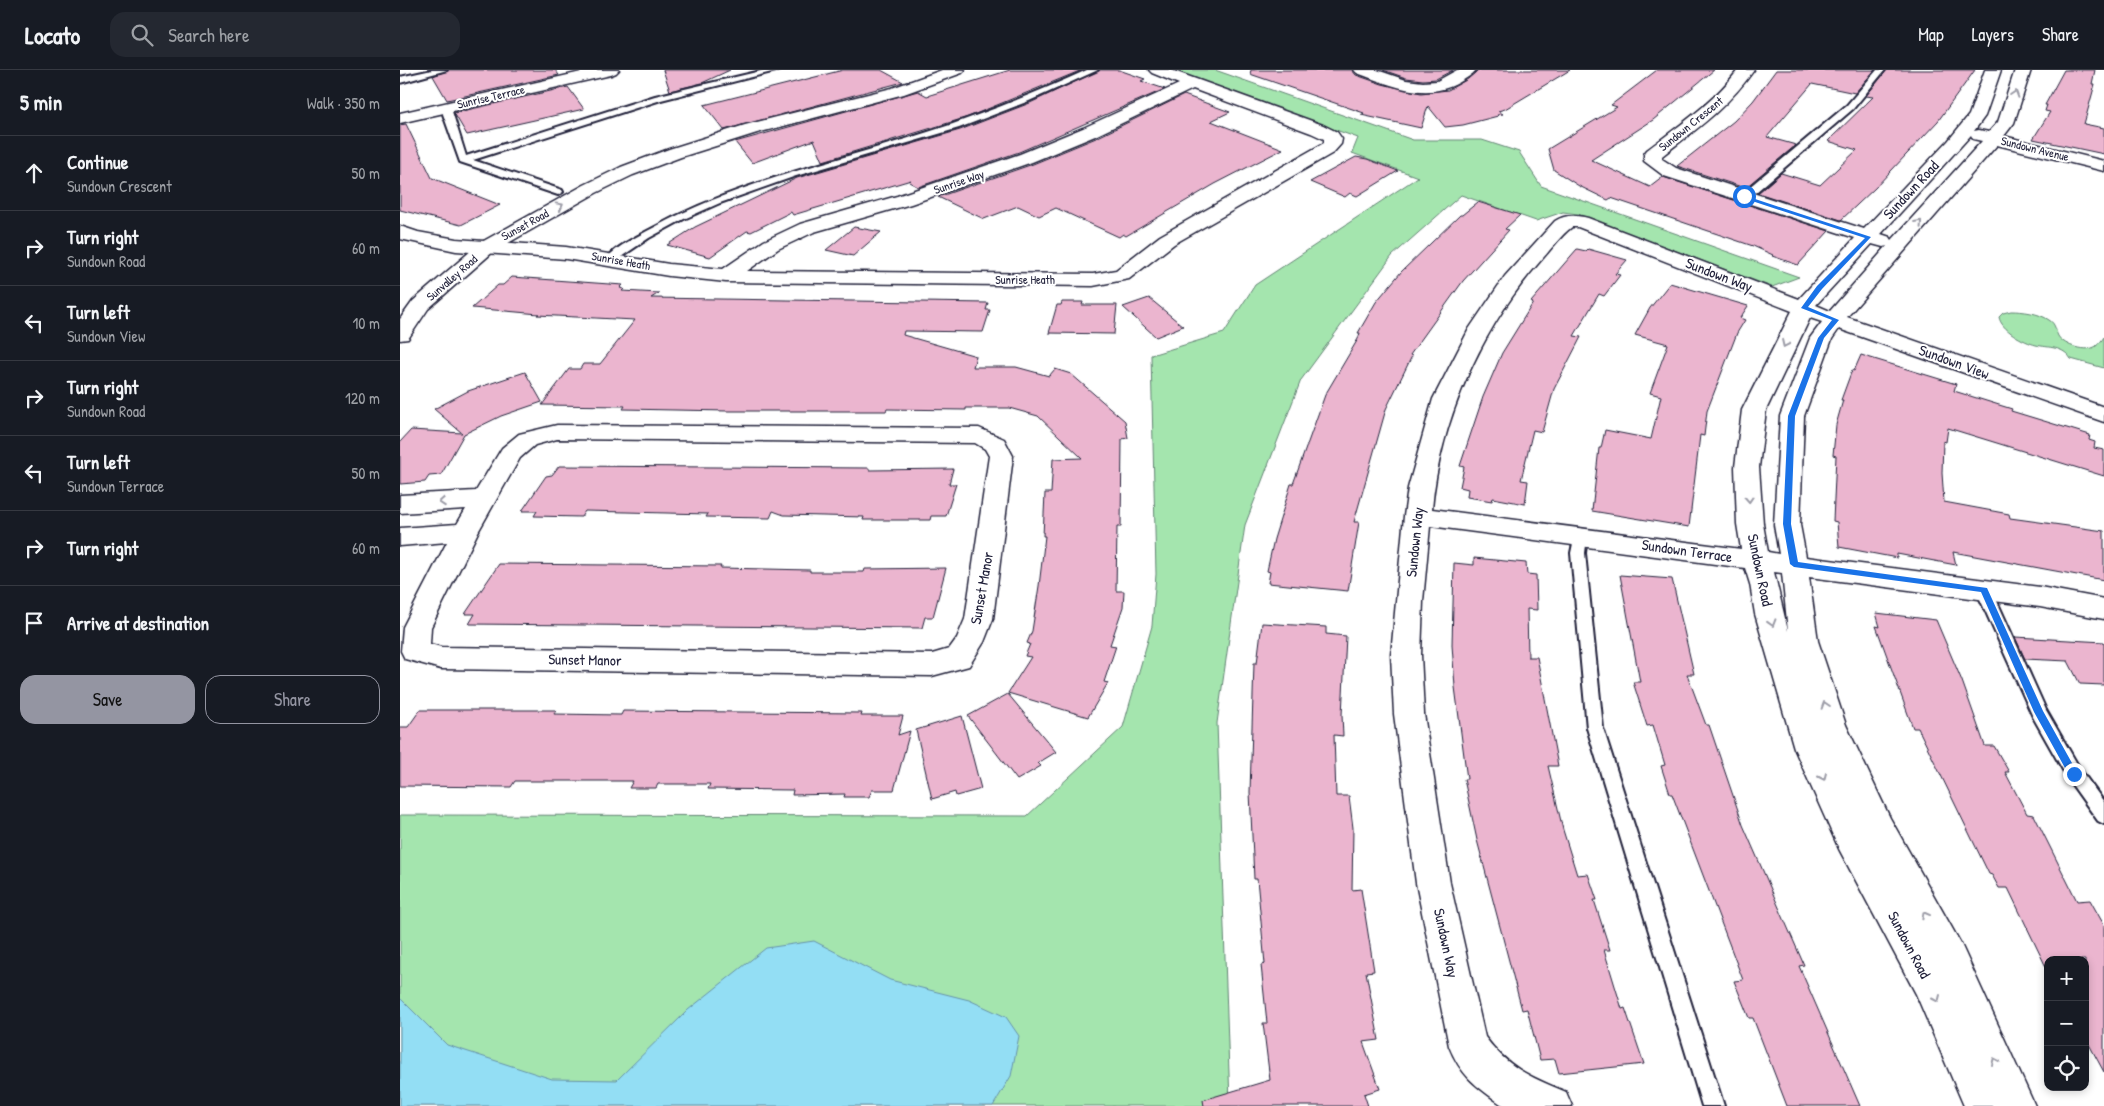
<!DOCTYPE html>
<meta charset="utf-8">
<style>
:root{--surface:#171b24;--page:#242831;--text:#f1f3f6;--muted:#9ea1a6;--line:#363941;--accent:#9495a2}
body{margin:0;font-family:"Patrick Hand",sans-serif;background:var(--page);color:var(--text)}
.controls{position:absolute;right:15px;bottom:15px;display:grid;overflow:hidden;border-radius:10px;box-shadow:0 2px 8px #0003}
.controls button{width:45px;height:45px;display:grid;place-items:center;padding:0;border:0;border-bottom:1px solid var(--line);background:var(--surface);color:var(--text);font:25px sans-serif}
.stop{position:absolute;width:15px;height:15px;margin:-11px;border:4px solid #1a73e8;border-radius:50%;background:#fff}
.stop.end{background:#1a73e8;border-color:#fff;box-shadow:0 1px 5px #0008}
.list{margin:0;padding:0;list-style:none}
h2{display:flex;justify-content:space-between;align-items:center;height:65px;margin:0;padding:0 20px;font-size:21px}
h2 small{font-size:16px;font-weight:400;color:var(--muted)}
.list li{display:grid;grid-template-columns:32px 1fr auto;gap:15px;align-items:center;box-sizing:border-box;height:75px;padding:0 20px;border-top:1px solid var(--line)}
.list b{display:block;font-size:19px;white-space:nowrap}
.list p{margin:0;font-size:16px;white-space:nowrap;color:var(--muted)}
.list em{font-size:16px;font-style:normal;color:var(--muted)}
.actions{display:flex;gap:10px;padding:15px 20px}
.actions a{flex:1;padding:11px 0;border:1px solid var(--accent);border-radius:15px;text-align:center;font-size:18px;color:var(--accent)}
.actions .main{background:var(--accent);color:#111}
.icon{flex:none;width:28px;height:28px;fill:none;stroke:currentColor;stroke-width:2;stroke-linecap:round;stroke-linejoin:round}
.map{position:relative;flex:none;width:1704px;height:1036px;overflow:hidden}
header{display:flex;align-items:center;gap:30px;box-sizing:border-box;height:70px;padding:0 25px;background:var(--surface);border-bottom:1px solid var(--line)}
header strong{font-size:24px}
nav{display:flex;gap:28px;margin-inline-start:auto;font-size:18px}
.search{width:350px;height:45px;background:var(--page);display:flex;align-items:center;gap:12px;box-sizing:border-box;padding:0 18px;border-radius:15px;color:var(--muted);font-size:19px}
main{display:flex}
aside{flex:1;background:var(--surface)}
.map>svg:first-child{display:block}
.green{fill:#a4e5ae;stroke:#638474}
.water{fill:#93def4;stroke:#6693aa}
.building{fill:#ebb5cf;stroke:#22223b}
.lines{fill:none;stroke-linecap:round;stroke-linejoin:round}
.service-casing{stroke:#22223b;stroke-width:4}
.minor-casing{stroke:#22223b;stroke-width:3}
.tertiary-casing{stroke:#22223b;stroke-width:3}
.service{fill:#fff;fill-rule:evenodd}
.minor{fill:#fff;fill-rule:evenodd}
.tertiary{fill:#fff;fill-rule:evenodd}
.oneway{stroke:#9c9ca7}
.route{fill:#1a73e8}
.labels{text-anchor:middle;stroke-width:4;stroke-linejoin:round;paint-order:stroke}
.far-street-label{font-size:12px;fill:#22223b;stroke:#fff}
.street-label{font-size:15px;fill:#22223b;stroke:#fff}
</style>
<header>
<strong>Locato</strong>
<div class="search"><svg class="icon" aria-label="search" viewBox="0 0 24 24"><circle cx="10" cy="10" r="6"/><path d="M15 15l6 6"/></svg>Search here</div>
<nav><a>Map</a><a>Layers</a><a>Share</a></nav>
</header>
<main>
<aside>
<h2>5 min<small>Walk · 350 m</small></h2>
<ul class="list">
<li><svg class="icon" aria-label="ahead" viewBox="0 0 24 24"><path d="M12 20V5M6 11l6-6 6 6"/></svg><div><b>Continue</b><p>Sundown Crescent</p></div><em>50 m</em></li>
<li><svg class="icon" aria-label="right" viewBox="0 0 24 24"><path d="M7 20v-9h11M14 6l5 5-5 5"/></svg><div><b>Turn right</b><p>Sundown Road</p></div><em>60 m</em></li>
<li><svg class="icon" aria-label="left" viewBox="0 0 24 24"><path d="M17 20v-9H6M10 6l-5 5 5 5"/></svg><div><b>Turn left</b><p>Sundown View</p></div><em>10 m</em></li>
<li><svg class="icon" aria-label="right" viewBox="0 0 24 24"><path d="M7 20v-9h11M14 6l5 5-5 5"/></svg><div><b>Turn right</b><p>Sundown Road</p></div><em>120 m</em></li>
<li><svg class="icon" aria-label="left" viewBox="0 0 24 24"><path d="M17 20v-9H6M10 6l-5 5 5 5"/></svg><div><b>Turn left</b><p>Sundown Terrace</p></div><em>50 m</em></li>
<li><svg class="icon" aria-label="right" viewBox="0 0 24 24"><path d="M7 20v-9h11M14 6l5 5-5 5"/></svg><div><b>Turn right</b></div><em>60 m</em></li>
<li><svg class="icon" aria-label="arrive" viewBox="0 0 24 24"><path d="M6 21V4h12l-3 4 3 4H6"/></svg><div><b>Arrive at destination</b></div></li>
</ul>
<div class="actions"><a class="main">Save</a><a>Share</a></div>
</aside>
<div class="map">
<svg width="1704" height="1036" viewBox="0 0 1704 1036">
<rect width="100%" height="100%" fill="#fff"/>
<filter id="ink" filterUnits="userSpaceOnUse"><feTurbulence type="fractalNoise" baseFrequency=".02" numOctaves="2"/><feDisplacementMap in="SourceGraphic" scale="10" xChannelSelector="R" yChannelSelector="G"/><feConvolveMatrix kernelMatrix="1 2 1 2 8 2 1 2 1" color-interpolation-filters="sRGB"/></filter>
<g filter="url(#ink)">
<g class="green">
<polygon points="770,0 815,0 1013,70 1082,70 1119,82 1141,116 1399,207 1372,217 1178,144 1163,142 1136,151 1061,125 992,186 901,310 845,455 817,653 830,1033 831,1036 0,1036 0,745 627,746 723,657 752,556 756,504 751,285 824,263 855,215 1018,107 952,83 958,68"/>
<path d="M1611 241C1623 241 1639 243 1649 250 1656 254 1655 260 1658 266 1664 276 1687 283 1696 276 1699 274 1702 270 1704 267V298L1671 289C1663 276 1649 278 1636 275 1624 272 1601 260 1599 247L1603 243Z"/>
</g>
<polygon class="water" points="414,871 490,910 569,930 606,947 619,966 611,1006 593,1036 0,1036 0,928 47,975 152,1009 217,1010 288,940 366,878"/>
<g class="building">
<polygon points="49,0 155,0 159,5 47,30 33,6"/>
<polygon points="263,0 330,0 302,13 270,21"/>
<polygon points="443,0 481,0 503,12 324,60 304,35"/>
<polygon points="610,0 682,0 568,47 423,91 414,70 352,93 335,72 518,21 527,26"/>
<polygon points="700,0 719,0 745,9 741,11 765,19 619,82 518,117 509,112 511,110 393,145 391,142 351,162 347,161 310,187 267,175 295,157 397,108 560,60 630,33"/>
<polygon points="851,0 952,0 956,5 982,14 1021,23 1048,20 1068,9 1078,0 1170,0 1105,39 1098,41 1103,44 1097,45 1098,46 1063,55 1045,57 1028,36 1021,58 961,45 964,43 850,4"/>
<polygon points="983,0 1053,0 1036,9 1023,10 1006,8"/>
<polygon points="1257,0 1314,0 1253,50 1191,90 1250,117 1263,107 1429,161 1398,195 1372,186 1373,185 1353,176 1211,128 1208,130 1179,116 1154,100 1148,79 1217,37 1211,35"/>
<polygon points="1376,0 1475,0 1455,23 1412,14 1367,67 1396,75 1345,118 1277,96 1334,51 1353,31"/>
<polygon points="1487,0 1575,0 1538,51 1475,118 1441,150 1358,123 1381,103 1420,115 1457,80 1428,71 1473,27 1466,26"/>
<polygon points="1664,0 1695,0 1692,14 1695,14 1684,54 1704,58 1704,84 1633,69 1650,42 1645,41 1647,35 1645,35"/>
<polygon points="168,17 184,39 67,65 54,43"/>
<polygon points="784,25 830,42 811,51 883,79 815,114 726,166 723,164 719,167 656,138 639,146 618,136 584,149 538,127 633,94 696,68"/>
<polygon points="6,54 32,108 100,135 61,155 0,140 0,55"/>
<polygon points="956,87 967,89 998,101 957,126 950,123 945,127 910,112"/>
<polygon points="1078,132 1120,145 1105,159 1109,160 1063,211 1010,285 1012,286 986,339 954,452 959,452 948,521 868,513 870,502 867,501 874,469 891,414 893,414 925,325 958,269 960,263 958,263 976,232 1001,202 1060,145 1062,145"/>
<polygon points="454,157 481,162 453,186 426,180"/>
<polygon points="1177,179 1186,181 1188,179 1227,190 1215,204 1220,205 1204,226 1199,224 1174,266 1181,267 1154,319 1142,362 1133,360 1121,410 1128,411 1125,434 1093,428 1092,431 1067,427 1068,419 1060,417 1064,397 1060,396 1083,327 1102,283 1133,233 1131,232"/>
<polygon points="112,207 223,215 220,218 224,219 222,221 259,223 251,228 588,233 586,240 590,240 583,262 504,261 503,265 576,286 573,297 616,297 649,306 655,299 671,304 725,351 728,368 722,369 721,457 717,457 716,521 724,521 723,537 710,575 716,576 704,612 708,613 688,647 608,623 631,587 625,586 630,574 627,573 632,561 639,516 645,466 643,466 645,423 651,423 653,389 682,388 638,346 609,338 566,338 566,340 487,339 486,341 328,341 223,339 225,336 142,335 169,299 180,299 183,294 200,294 235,250 137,245 139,244 72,238 98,215 103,215"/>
<polygon points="1270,213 1348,236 1340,248 1345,250 1337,263 1307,341 1304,366 1300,365 1289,457 1192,441 1199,378 1201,378 1205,360 1251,369 1261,326 1250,323 1268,274 1235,265 1250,238"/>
<polygon points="749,228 783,256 756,267 723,237"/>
<polygon points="662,232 683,232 682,235 717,235 714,264 649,263 657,235 661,235"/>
<polygon points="1461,285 1556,314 1554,321 1612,339 1611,341 1690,365 1689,370 1695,372 1694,378 1704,380 1704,406 1548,358 1546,372 1543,371 1542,403 1544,432 1609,444 1610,448 1704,461 1704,510 1553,482 1556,495 1497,484 1497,488 1439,477 1437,452 1433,451 1436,386 1433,385 1436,355 1443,330 1441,330 1452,300 1454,301"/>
<polygon points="125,302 142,332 101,346 64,364 41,405 29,406 25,412 0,414 0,372 11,360 62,363 34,339 68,321"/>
<polygon points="159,396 469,398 469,400 553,399 549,414 556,414 546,446 531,446 530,450 463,450 464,447 384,445 373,441 370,448 306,447 308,444 185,441 181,447 134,446 137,441 122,441 146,406 152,405"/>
<polygon points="1074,488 1126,493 1127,504 1136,505 1137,540 1127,539 1128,587 1137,587 1158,696 1148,696 1163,760 1177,805 1188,804 1197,830 1194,830 1210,880 1204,880 1222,939 1225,938 1244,994 1159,1003 1155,989 1140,990 1127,939 1122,940 1077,770 1064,709 1067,709 1055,617 1052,575 1054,493 1074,495"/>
<polygon points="99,494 321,496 320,498 410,500 410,502 464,502 465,499 546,498 533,547 525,547 522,558 69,554 75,544 65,544"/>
<polygon points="1220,505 1272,509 1294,604 1287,604 1306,655 1309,655 1343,755 1404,895 1399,896 1460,1036 1387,1036 1353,948 1349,948 1334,911 1343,910 1272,724 1270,724 1261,696 1265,695 1253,655 1247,656 1233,612 1240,612"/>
<polygon points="1476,543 1536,550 1562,611 1585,676 1594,676 1609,702 1605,702 1627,744 1634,745 1677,831 1690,830 1704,855 1704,1002 1685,967 1685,890 1648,890 1648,901 1608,818 1599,818 1592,805 1589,804 1518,658 1513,658 1476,556 1480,557"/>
<polygon points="862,553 926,557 926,564 946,566 942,645 943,666 934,665 936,726 949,726 953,758 952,820 961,819 974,901 966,902 979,970 963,972 980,1019 964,1024 968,1036 804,1036 803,1030 870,1010 863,953 867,953 861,895 865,894 857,809 854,809 850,722 854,593 857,593"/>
<polygon points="1615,567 1704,572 1704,615 1680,614 1668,591 1625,589"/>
<polygon points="608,624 656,682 638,693 641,696 617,710 568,646"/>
<polygon points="20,640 156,640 154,644 221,645 223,641 462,643 461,646 503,646 498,665 510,661 494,720 472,720 469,727 444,727 445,724 392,725 393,720 308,719 310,714 258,714 256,718 229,718 233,711 115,711 111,717 0,716 0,657 8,657"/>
<polygon points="562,646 581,719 556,726 555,722 532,729 516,660"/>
</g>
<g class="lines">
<defs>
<g id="service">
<polygon points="32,0 47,0 0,13 0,7"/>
<polygon points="365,0 380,0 261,30 73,90 162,120 163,122 158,125 60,92 43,44 44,35 50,35 66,86 255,26"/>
<path d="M687 0H698L629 31 559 58 396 106 320 133 284 149 249 168 215 191 211 192 206 189C217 176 238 166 253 158 339 111 435 92 528 62 582 45 635 23 687 0Z"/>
<polygon points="1477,0 1485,0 1453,39 1349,128 1341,128 1341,124 1447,35"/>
<polygon points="1180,462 1185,464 1187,467 1185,483 1203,658 1324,1036 1302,1036 1187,658 1171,483 1175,464"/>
<polygon points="1584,515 1589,516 1592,520 1646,640 1680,699 1704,732 1704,754 1698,751 1668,709 1633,647 1576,520 1579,516"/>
</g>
<g id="minor">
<polygon points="190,0 219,0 216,3 211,5 0,53 0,43"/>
<path d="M749 0H771L923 55 937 62 942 69 941 74 933 83 774 174 729 209 693 216 326 212 269 206 166 189 56 181 0 169V156L18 162 56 169 166 177 269 194 323 199 364 171 400 154 497 126 620 84 683 58 779 14 752 3ZM793 19 911 63 924 69V73L760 166 716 200 693 204 347 201 378 179 414 162 511 134 632 92 695 66Z"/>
<path d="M954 0H977L1006 10 1023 12 1037 11 1057 0H1076C1072 5 1066 8 1060 12 1026 32 990 15 957 3Z"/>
<path d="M1338 0H1354C1327 38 1298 58 1262 86V89L1276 98 1464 159 1548 71 1569 45 1585 0H1601L1585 46 1574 61 1579 60 1589 62 1598 52 1615 0H1631L1614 53 1604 66 1704 91V101L1597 75 1447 247 1704 337V352L1439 259 1432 269 1404 346 1400 455 1406 487 1640 517 1704 529V549L1640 537 1409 507 1418 571 1446 655 1490 748 1561 874 1635 1036H1564L1516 924 1439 779 1394 678 1355 544 1350 514 1345 498 1030 456 1023 531 1021 585 1024 644 1050 813 1085 967C1109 999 1131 1007 1166 1022L1172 1036H1106L1101 1034C1076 1016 1061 1006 1049 976L1016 813 994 644 991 585 1004 446 1008 418 1033 329 1069 259 1105 206 1155 151C1166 144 1176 145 1188 148L1399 229 1455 168 1264 106 1244 91V84L1247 80C1280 55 1313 33 1338 0ZM1571 65 1573 69 1582 71 1492 170 1490 167 1481 164ZM1172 157H1178L1392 241 1342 340 1335 397 1337 454 1341 479 1032 439C1040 349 1083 255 1143 188 1152 178 1161 165 1172 157ZM1472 174 1483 177 1487 176 1430 241 1416 235ZM1410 248 1422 252 1410 268 1380 346 1374 455 1379 484 1368 482 1363 454 1359 397 1366 340ZM1374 502 1382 503 1388 561Z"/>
<path d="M157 355 579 358 604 369 613 386 593 549 584 572 569 596 532 606 41 599 5 589 1 581 3 557 47 472 0 476V458L57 454 66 439 0 443V425L76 421 102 378 119 364ZM157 369 575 373 585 379 589 386 565 549 557 568 549 579 532 584 41 577 30 574 31 557 78 462 120 388 135 375Z"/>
</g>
<polygon id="tertiary" points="542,0 565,0 562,3 504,24 357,63 281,87 233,105 196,123 94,181 28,239 8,269 0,270 0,249 13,231 80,173 184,115 221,97 269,79 345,55 492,18"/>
</defs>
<use href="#service" class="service-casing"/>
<use href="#minor" class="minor-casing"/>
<use href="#tertiary" class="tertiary-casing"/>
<use href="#service" class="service"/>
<use href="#minor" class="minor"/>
<use href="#tertiary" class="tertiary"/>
</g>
<defs><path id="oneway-chevron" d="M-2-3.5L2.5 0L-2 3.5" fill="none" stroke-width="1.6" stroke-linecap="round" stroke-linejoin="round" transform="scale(1.25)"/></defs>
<g class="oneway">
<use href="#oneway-chevron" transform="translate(1615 24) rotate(-72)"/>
<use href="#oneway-chevron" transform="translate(160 136) rotate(-29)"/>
<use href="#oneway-chevron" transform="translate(1519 153) rotate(-48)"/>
<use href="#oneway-chevron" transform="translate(1385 274) rotate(115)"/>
<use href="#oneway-chevron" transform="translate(1349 429) rotate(87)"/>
<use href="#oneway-chevron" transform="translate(42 432) rotate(176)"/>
<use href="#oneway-chevron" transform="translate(1372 553) rotate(73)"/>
<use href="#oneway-chevron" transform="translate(1425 635) rotate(-108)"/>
<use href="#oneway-chevron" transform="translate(1423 707) rotate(66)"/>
<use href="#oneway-chevron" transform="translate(1525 845) rotate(-119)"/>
<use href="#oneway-chevron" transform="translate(1537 929) rotate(66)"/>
<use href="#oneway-chevron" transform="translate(1595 991) rotate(-114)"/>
</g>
</g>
<polygon class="route" points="1343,125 1471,167 1422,219 1408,237 1439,250 1424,268 1395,346 1391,454 1398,492 1587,518 1643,641 1677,702 1677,707 1670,707 1634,642 1581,522 1394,497 1390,494 1383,454 1388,346 1418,268 1432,250 1401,238 1417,216 1465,168 1343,128"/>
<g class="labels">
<g class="far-street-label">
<text transform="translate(91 27) rotate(-13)" y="4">Sunrise Terrace</text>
<text transform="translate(1291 54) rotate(-39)" y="4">Sundown Crescent</text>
<text transform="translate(1635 79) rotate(14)" y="4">Sundown Avenue</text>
<text transform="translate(559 112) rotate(-19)" y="4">Sunrise Way</text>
<text transform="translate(125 155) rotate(-29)" y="4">Sunset Road</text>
<text transform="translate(221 191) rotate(10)" y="4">Sunrise Heath</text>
<text transform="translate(52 208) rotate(-41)" y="4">Sunvalley Road</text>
<text x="625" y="214">Sunrise Heath</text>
</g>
<g class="street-label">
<text transform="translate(1511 120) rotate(-47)" y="5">Sundown Road</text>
<text transform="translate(1319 205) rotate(21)" y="5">Sundown Way</text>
<text transform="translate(1554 292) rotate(20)" y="5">Sundown View</text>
<text transform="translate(1015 472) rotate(-84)" y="5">Sundown Way</text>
<text transform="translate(1287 481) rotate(8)" y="5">Sundown Terrace</text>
<text transform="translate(1360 500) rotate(78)" y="5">Sundown Road</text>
<text transform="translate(582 518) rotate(-80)" y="5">Sunset Manor</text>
<text transform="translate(185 590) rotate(1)" y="5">Sunset Manor</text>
<text transform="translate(1046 873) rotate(78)" y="5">Sundown Way</text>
<text transform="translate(1509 875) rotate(62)" y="5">Sundown Road</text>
</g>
</g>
</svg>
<div class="controls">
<button>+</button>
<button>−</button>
<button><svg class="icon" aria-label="locate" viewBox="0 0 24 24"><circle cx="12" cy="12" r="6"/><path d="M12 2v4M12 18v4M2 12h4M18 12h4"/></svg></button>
</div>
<div class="stop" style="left:1344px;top:126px"></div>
<div class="stop end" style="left:1674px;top:704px"></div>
</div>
</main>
